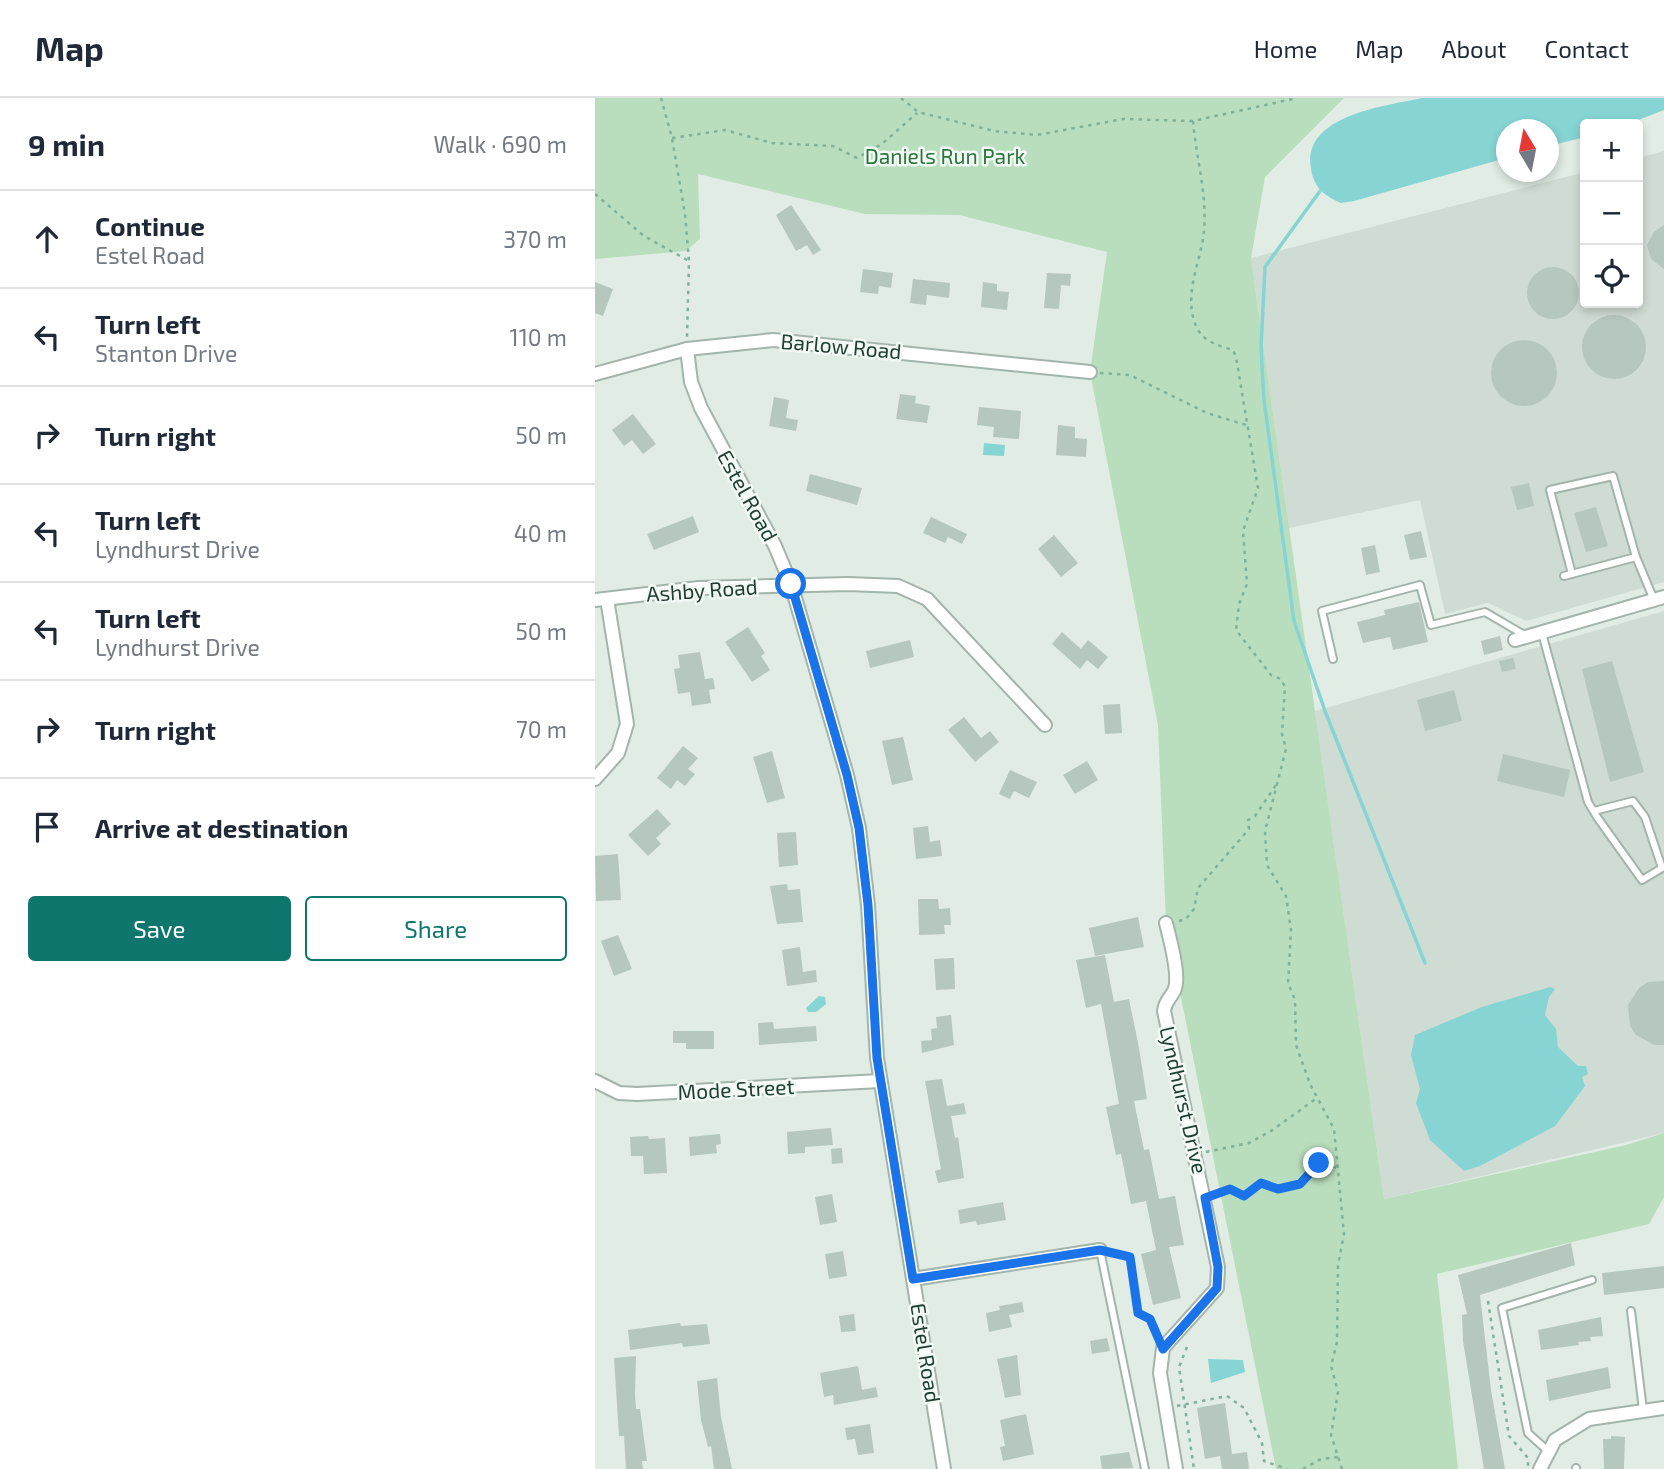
<!DOCTYPE html>
<meta charset="utf-8">
<style>
:root{--surface:#fff;--page:#f2f2f3;--text:#1f2937;--muted:#747a83;--line:#e0e1e3;--accent:#0f766e}
body{margin:0;font-family:"Exo 2",sans-serif;background:var(--page);color:var(--text)}
.controls{position:absolute;right:21px;top:21px;display:grid;overflow:hidden;border-radius:7px;box-shadow:0 4px 10px #0003}
.controls button{width:63px;height:63px;display:grid;place-items:center;padding:0;border:0;border-bottom:2px solid var(--line);background:var(--surface);color:var(--text);font:35px sans-serif}
.compass{position:absolute;left:901px;top:21px;width:63px;height:63px;border-radius:50%;background:var(--surface);box-shadow:0 4px 10px #0003;rotate:350deg}
.stop{position:absolute;width:21px;height:21px;margin:-16px;border:5px solid #1a73e8;border-radius:50%;background:#fff}
.stop.end{background:#1a73e8;border-color:#fff;box-shadow:0 2px 7px #0008}
.list{margin:0;padding:0;list-style:none}
h2{display:flex;justify-content:space-between;align-items:center;height:91px;margin:0;padding:0 28px;font-size:30px}
h2 small{font-size:23px;font-weight:400;color:var(--muted)}
.list li{display:grid;grid-template-columns:46px 1fr auto;gap:21px;align-items:center;box-sizing:border-box;height:98px;padding:0 28px;border-top:2px solid var(--line)}
.list b{display:block;font-size:26px;white-space:nowrap}
.list p{margin:0;font-size:23px;white-space:nowrap;color:var(--muted)}
.list em{font-size:23px;font-style:normal;color:var(--muted)}
.actions{display:flex;gap:14px;padding:21px 28px}
.actions a{flex:1;padding:16px 0;border:2px solid var(--accent);border-radius:7px;text-align:center;font-size:24px;color:var(--accent)}
.actions .main{background:var(--accent);color:#fff}
.icon{flex:none;width:38px;height:38px;fill:none;stroke:currentColor;stroke-width:2;stroke-linecap:round;stroke-linejoin:round}
.map{position:relative;flex:none;width:1069px;height:1371px;overflow:hidden}
header{display:flex;align-items:center;gap:42px;box-sizing:border-box;height:98px;padding:0 35px;background:var(--surface);border-bottom:2px solid var(--line)}
header strong{font-size:33px}
nav{display:flex;gap:38px;margin-inline-start:auto;font-size:24px}
main{display:flex}
aside{flex:1;background:var(--surface)}
.map>svg:first-child{display:block}
.built{fill:#cfdcd4}
.green{fill:#b9debd}
.water{fill:#86d4d3}
.lines{fill:none;stroke-linecap:round;stroke-linejoin:round}
.stream{stroke:#86d4d3;stroke-width:3.5}
.building{fill:#b6c7be}
.lane-casing{stroke:#a3b4ab;stroke-width:10}
.street-casing{stroke:#a3b4ab;stroke-width:16}
.path{stroke:#80b19a;stroke-width:2.5;stroke-dasharray:3.5 5;stroke-linecap:butt}
.lane{stroke:#fff;stroke-width:6}
.street{stroke:#fff;stroke-width:12}
.route{stroke:#1a73e8;stroke-width:9}
.labels{text-anchor:middle;stroke-width:5;stroke-linejoin:round;paint-order:stroke}
.park-label{font-size:21px;fill:#29763a;stroke:#f2f9f4}
.street-label{font-size:21px;fill:#203e31;stroke:#f2f9f4}
</style>
<header>
<strong>Map</strong>
<nav><a>Home</a><a>Map</a><a>About</a><a>Contact</a></nav>
</header>
<main>
<aside>
<h2>9 min<small>Walk · 690 m</small></h2>
<ul class="list">
<li><svg class="icon" aria-label="ahead" viewBox="0 0 24 24"><path d="M12 20V5M6 11l6-6 6 6"/></svg><div><b>Continue</b><p>Estel Road</p></div><em>370 m</em></li>
<li><svg class="icon" aria-label="left" viewBox="0 0 24 24"><path d="M17 20v-9H6M10 6l-5 5 5 5"/></svg><div><b>Turn left</b><p>Stanton Drive</p></div><em>110 m</em></li>
<li><svg class="icon" aria-label="right" viewBox="0 0 24 24"><path d="M7 20v-9h11M14 6l5 5-5 5"/></svg><div><b>Turn right</b></div><em>50 m</em></li>
<li><svg class="icon" aria-label="left" viewBox="0 0 24 24"><path d="M17 20v-9H6M10 6l-5 5 5 5"/></svg><div><b>Turn left</b><p>Lyndhurst Drive</p></div><em>40 m</em></li>
<li><svg class="icon" aria-label="left" viewBox="0 0 24 24"><path d="M17 20v-9H6M10 6l-5 5 5 5"/></svg><div><b>Turn left</b><p>Lyndhurst Drive</p></div><em>50 m</em></li>
<li><svg class="icon" aria-label="right" viewBox="0 0 24 24"><path d="M7 20v-9h11M14 6l5 5-5 5"/></svg><div><b>Turn right</b></div><em>70 m</em></li>
<li><svg class="icon" aria-label="arrive" viewBox="0 0 24 24"><path d="M6 21V4h12l-3 4 3 4H6"/></svg><div><b>Arrive at destination</b></div></li>
</ul>
<div class="actions"><a class="main">Save</a><a>Share</a></div>
</aside>
<div class="map">
<svg width="1069" height="1371" viewBox="0 0 1069 1371">
<rect width="100%" height="100%" fill="#e1ece5"/>
<g class="built">
<polygon points="1069,53 1069,484 931,523 893,505 850,516 825,402 694,430 656,160 990,74 990,205 1043,205 1043,60"/>
<polygon points="1069,513 1069,1035 789,1101 720,613"/>
</g>
<polygon class="green" points="0,0 749,0 670,79 656,160 789,1101 1031,1047 1069,1035 1069,1099 1054,1126 842,1176 863,1371 681,1371 571,825 563,627 495,274 512,154 364,117 270,116 103,76 105,141 91,153 0,161"/>
<g class="water">
<path d="M827 0H1069V12L1033 26H990V39L954 48V32H912L911 60 759 103 746 105C730 98 719 90 716 71 706 17 791 8 827 0Z"/>
<polygon points="389,345 410,347 409,358 388,357"/>
<polygon points="955,889 960,891 954,899 950,917 961,931 963,949 983,968 991,968 993,976 987,979 990,988 960,1028 885,1068 869,1073 835,1042 821,1005 825,991 816,957 820,937 887,909"/>
<polygon points="224,898 230,899 231,906 221,914 213,914 211,910"/>
<polygon points="613,1261 648,1262 650,1274 616,1285"/>
</g>
<g class="lines">
<polyline class="stream" points="725,93 670,169 666,250 669,302 699,523 730,613 830,865"/>
</g>
<g class="building">
<polygon points="196,107 226,152 218,157 212,147 201,153 181,117"/>
<polygon points="1069,127 1069,171 1056,161 1052,147 1059,134"/>
<circle cx="958" cy="195" r="26"/>
<polygon points="268,171 298,175 296,190 284,188 283,196 265,194"/>
<polygon points="452,175 476,176 475,188 466,187 464,211 449,210"/>
<polygon points="318,181 355,185 354,200 332,197 331,207 315,205"/>
<polygon points="0,184 18,191 8,218 0,215"/>
<polygon points="388,184 402,186 402,193 414,194 412,212 386,209"/>
<circle cx="1019" cy="249" r="32"/>
<circle cx="929" cy="275" r="33"/>
<polygon points="305,296 321,298 320,305 335,308 332,325 301,321"/>
<polygon points="179,299 194,302 191,320 203,322 201,333 174,328"/>
<polygon points="384,309 426,313 424,341 398,339 399,329 382,327"/>
<polygon points="38,316 61,346 48,356 37,342 29,348 17,332"/>
<polygon points="463,327 480,329 480,340 492,341 491,359 461,357"/>
<polygon points="215,376 267,390 262,407 211,393"/>
<polygon points="934,385 939,408 922,412 916,389"/>
<polygon points="1001,409 1013,448 991,454 979,415"/>
<polygon points="98,418 104,434 59,452 52,436"/>
<polygon points="336,419 372,436 367,446 353,439 350,445 328,435"/>
<polygon points="826,433 832,459 815,462 809,437"/>
<polygon points="459,437 483,465 466,479 443,451"/>
<polygon points="780,447 785,474 771,477 766,450"/>
<polygon points="824,504 833,544 798,552 795,539 768,545 762,524 790,517 789,512"/>
<polygon points="153,529 170,555 166,558 175,572 157,584 130,544"/>
<polygon points="467,534 486,551 493,542 513,559 503,571 492,562 485,571 457,546"/>
<polygon points="905,538 908,552 889,557 886,543"/>
<polygon points="315,542 319,559 275,570 271,553"/>
<polygon points="105,554 110,581 118,580 120,591 114,592 116,605 97,608 95,594 83,596 79,571 85,570 83,557"/>
<polygon points="918,560 921,571 907,574 904,563"/>
<polygon points="1017,563 1049,674 1015,684 987,571"/>
<polygon points="859,592 867,623 830,633 822,602"/>
<polygon points="525,606 527,635 510,636 508,607"/>
<polygon points="369,619 386,640 395,633 404,644 380,664 353,632"/>
<polygon points="308,639 318,682 297,687 287,643"/>
<polygon points="88,648 103,660 93,671 100,676 90,688 82,682 76,691 62,680"/>
<polygon points="177,653 190,700 172,705 158,659"/>
<polygon points="908,656 975,672 969,699 902,683"/>
<polygon points="492,663 503,682 480,696 468,677"/>
<polygon points="415,672 442,684 434,700 419,693 415,701 404,696"/>
<polygon points="62,711 76,726 61,740 66,746 53,758 33,737"/>
<polygon points="333,728 335,744 345,742 347,758 321,761 318,730"/>
<polygon points="201,734 203,767 184,769 182,735"/>
<polygon points="23,756 26,802 1,803 0,758"/>
<polygon points="192,786 193,792 205,791 208,824 182,826 175,788"/>
<polygon points="323,801 343,801 344,811 355,810 356,827 349,827 350,836 324,837"/>
<polygon points="543,819 549,849 500,858 494,830"/>
<polygon points="23,837 37,871 19,878 6,843"/>
<polygon points="205,849 208,874 221,872 222,884 192,888 187,852"/>
<polygon points="510,857 519,904 534,901 544,950 552,1001 539,1003 549,1052 554,1051 564,1101 580,1098 589,1147 574,1149 586,1200 558,1207 546,1156 561,1152 551,1103 536,1106 526,1056 521,1057 511,1009 524,1006 506,906 491,910 481,862"/>
<polygon points="359,860 360,891 341,892 339,861"/>
<polygon points="1069,883 1069,947 1059,947 1041,937 1035,928 1033,907 1044,890 1053,884"/>
<polygon points="356,917 359,947 327,955 326,943 337,942 336,931 342,930 341,919"/>
<polygon points="178,924 179,931 221,928 222,943 164,947 163,925"/>
<polygon points="78,933 119,933 119,951 91,951 91,945 78,945"/>
<polygon points="347,981 352,1008 369,1005 371,1016 356,1018 360,1040 363,1039 369,1080 343,1085 340,1073 346,1071 330,983"/>
<polygon points="236,1030 238,1047 210,1049 210,1055 193,1056 192,1034"/>
<polygon points="125,1036 126,1046 121,1047 122,1055 95,1058 94,1039"/>
<polygon points="53,1038 54,1041 70,1040 72,1075 49,1076 48,1058 36,1058 35,1039"/>
<polygon points="247,1050 248,1065 237,1066 236,1051"/>
<polygon points="237,1096 242,1124 225,1127 220,1099"/>
<polygon points="408,1104 411,1122 382,1127 381,1123 365,1126 363,1112"/>
<polygon points="976,1145 980,1167 885,1197 896,1292 910,1371 889,1371 868,1243 867,1217 872,1216 863,1177"/>
<polygon points="248,1153 252,1178 234,1181 230,1156"/>
<polygon points="1069,1168 1069,1190 1009,1197 1007,1175"/>
<polygon points="427,1204 429,1214 414,1217 417,1229 394,1234 391,1215 405,1212 404,1208"/>
<polygon points="259,1216 261,1233 246,1234 244,1218"/>
<polygon points="1006,1219 1008,1238 995,1239 996,1243 983,1244 984,1247 946,1252 943,1232"/>
<polygon points="85,1225 86,1228 112,1226 115,1246 88,1249 87,1245 35,1252 33,1232"/>
<polygon points="512,1240 515,1253 497,1256 495,1243"/>
<polygon points="422,1257 426,1297 410,1300 402,1261"/>
<polygon points="41,1258 40,1297 41,1311 45,1311 52,1363 47,1363 48,1371 31,1371 29,1338 24,1338 19,1260"/>
<polygon points="263,1268 267,1292 281,1289 283,1299 239,1307 238,1297 229,1299 225,1275"/>
<polygon points="1013,1269 1016,1290 954,1303 951,1282"/>
<polygon points="122,1280 126,1319 137,1371 119,1371 116,1348 113,1349 106,1322 102,1283"/>
<polygon points="630,1305 637,1356 652,1354 654,1371 627,1371 625,1358 610,1361 602,1310"/>
<polygon points="431,1316 439,1356 408,1363 405,1349 410,1348 405,1322"/>
<polygon points="275,1326 279,1355 263,1357 260,1341 252,1342 250,1330"/>
<polygon points="1016,1338 1030,1339 1029,1371 1009,1371 1008,1341 1016,1341"/>
<polygon points="534,1354 538,1370 507,1371 505,1358"/>
</g>
<g class="lines">
<defs>
<g id="lane">
<polyline points="977,476 955,392 1018,378 1041,459"/>
<polyline points="969,478 1041,459 1059,502"/>
<polyline points="947,535 993,704 1002,719 1047,782 1067,770 1050,719 1038,703 999,713"/>
<polyline points="738,561 727,513 825,487 836,527 890,514 931,538"/>
<polyline points="505,1152 550,1371"/>
<polyline points="1036,1213 1048,1312"/>
<polyline points="954,1354 933,1335 907,1210 997,1182"/>
<polyline points="981,1371 981,1370"/>
</g>
<g id="street">
<polyline points="92,251 96,284 106,310 180,448 196,486 252,677 264,730 273,807 282,960 349,1371"/>
<polyline points="0,276 92,251 178,242 495,274"/>
<polyline points="0,502 104,490 253,486 303,488 332,501 450,627"/>
<polyline points="920,542 1069,499"/>
<polyline points="0,681 23,655 32,626 12,501"/>
<path d="M571 825C575 842 586 879 579 893 575 901 570 903 569 913L623 1169 622 1190 568 1250 565 1275 581 1371"/>
<polyline points="0,983 24,995 42,996 285,983"/>
<polyline points="318,1181 505,1152"/>
<polyline points="945,1371 960,1342 994,1321 1069,1310"/>
</g>
</defs>
<use href="#lane" class="lane-casing"/>
<use href="#street" class="street-casing"/>
<g class="path">
<polyline points="66,0 77,40 90,116 94,163 92,239"/>
<polyline points="306,0 323,14 399,33 442,37 528,21 598,23 702,0"/>
<path d="M598 23C601 61 614 101 608 141 603 170 588 201 602 230 609 244 624 248 638 252L641 259 663 390 648 433 652 486 644 506 641 532 676 577 686 581 690 589 687 636 691 651 670 733 672 767 691 798 696 832 693 885 700 902 701 947 715 986 739 1031 749 1136 743 1167 742 1244 736 1268 743 1294 736 1337 747 1371"/>
<polyline points="77,40 130,32 177,45 238,48 262,60 287,46 322,15"/>
<polyline points="0,96 49,138 94,163"/>
<polyline points="505,275 535,277 612,315 651,327"/>
<polyline points="584,823 591,821 599,811 603,790 654,731 653,722 660,718 681,687"/>
<polyline points="611,1054 654,1045 676,1033 722,1000"/>
<polyline points="620,1096 635,1091 649,1098 666,1085 683,1091 705,1086 724,1065 743,1070"/>
<polyline points="515,1154 535,1159 543,1215 554,1221 562,1238"/>
<polyline points="893,1203 914,1338 933,1360 933,1368"/>
<polyline points="592,1249 584,1269 599,1371"/>
<polyline points="582,1308 632,1298 649,1310 667,1345 669,1363 692,1371"/>
<polyline points="708,1371 726,1361 743,1359"/>
</g>
<use href="#lane" class="lane"/>
<use href="#street" class="street"/>
</g>
<g class="lines">
<polyline class="route" points="196,486 252,677 264,730 273,807 282,960 318,1181 505,1152 535,1159 543,1215 555,1221 568,1251 622,1190 623,1169 610,1100 635,1091 649,1098 666,1085 683,1091 705,1086 724,1065"/>
</g>
<g class="labels">
<g class="park-label">
<text x="350" y="66">Daniels Run Park</text>
</g>
<g class="street-label">
<text transform="translate(246 249) rotate(5)" y="7">Barlow Road</text>
<text transform="translate(152 398) rotate(61)" y="7">Estel Road</text>
<text transform="translate(107 493) rotate(-4)" y="7">Ashby Road</text>
<text transform="translate(141 992) rotate(-3)" y="7">Mode Street</text>
<text transform="translate(588 1002) rotate(77)" y="7">Lyndhurst Drive</text>
<text transform="translate(330 1255) rotate(81)" y="7">Estel Road</text>
</g>
</g>
</svg>
<div class="controls">
<button>+</button>
<button>−</button>
<button><svg class="icon" aria-label="locate" viewBox="0 0 24 24"><circle cx="12" cy="12" r="6"/><path d="M12 2v4M12 18v4M2 12h4M18 12h4"/></svg></button>
</div>
<svg class="compass" viewBox="-18 -18 36 36"><path d="M0-13l5 13h-10z" fill="#e53935"/><path d="M0 13l5-13h-10z" fill="#747a83"/></svg>
<div class="stop" style="left:196px;top:486px"></div>
<div class="stop end" style="left:724px;top:1065px"></div>
</div>
</main>
